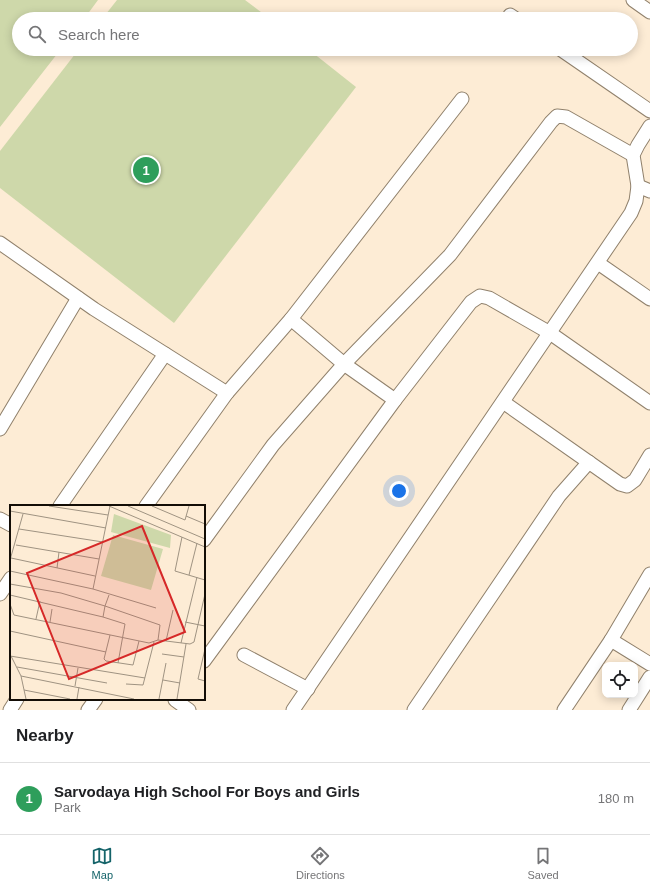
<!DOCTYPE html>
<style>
:root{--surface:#fff;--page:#f2f2f2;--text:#202124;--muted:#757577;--line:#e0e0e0;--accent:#146369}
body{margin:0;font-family:Arial,sans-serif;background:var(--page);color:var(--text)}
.controls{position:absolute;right:12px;bottom:12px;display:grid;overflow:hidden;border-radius:8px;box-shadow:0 2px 10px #0003}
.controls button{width:36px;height:36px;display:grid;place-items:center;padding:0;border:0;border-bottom:1px solid var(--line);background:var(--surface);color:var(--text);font:20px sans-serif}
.you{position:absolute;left:399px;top:491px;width:14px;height:14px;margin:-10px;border:3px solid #fff;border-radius:50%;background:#1a73e8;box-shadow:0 0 0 6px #1a73e833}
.badge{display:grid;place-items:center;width:26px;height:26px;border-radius:50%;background:var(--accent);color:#fff;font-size:13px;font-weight:700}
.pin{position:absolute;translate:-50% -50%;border:2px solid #fff;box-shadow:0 1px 4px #0006}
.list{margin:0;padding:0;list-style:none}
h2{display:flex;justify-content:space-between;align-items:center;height:52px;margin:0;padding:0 16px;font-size:17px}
h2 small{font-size:13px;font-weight:400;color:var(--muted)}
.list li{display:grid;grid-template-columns:26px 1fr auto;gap:12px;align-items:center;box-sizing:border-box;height:72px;padding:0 16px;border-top:1px solid var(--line)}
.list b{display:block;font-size:15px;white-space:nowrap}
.list p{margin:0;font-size:13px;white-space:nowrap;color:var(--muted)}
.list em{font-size:13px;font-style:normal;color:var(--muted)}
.icon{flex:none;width:22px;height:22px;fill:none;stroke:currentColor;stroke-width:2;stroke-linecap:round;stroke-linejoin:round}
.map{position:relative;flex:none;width:650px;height:710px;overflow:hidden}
.search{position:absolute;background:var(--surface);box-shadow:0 2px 10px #0003;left:12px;right:12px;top:12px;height:44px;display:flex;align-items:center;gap:10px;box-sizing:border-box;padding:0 14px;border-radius:22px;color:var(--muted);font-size:15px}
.sheet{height:124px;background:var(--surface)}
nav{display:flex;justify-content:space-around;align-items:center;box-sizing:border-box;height:56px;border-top:1px solid var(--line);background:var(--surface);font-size:11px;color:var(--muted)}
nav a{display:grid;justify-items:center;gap:2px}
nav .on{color:var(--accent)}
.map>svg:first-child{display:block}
.green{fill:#ced8aa}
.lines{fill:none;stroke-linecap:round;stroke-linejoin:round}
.minor-casing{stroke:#90816c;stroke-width:15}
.minor{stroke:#fff;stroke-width:13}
.inset-road{fill:none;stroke:#9f9382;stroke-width:1}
.view{fill:#d62828;fill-opacity:0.15;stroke:#d62828;stroke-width:2}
.inset-edge{fill:none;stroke:#130d06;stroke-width:2}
</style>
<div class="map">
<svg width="650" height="710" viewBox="0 0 650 710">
<rect width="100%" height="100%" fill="#fdecd5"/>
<g class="green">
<polygon points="0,0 98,0 84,19 19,19 19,49 61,49 0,127"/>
<polygon points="117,0 245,0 270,19 102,19"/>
<polygon points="79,49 308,49 356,87 174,323 0,188 0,151"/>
</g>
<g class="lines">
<defs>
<g id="minor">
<polyline points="633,0 650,12"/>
<polyline points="510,15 516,19"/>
<polyline points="560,49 650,111"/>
<polyline points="638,186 650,191"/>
<polyline points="0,243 94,309 227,393"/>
<polyline points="598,263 650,299"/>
<polyline points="395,400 471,302 480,296 489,298 550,333 650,403"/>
<polyline points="503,402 620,484 627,486 635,480 650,455"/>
<polyline points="0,429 78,298"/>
<polyline points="60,506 165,354"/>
<polyline points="146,506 227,393 291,319 462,99"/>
<polyline points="0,519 11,525"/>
<polyline points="204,540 273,445 344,364 291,319"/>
<polyline points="0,594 11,578"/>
<polyline points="611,640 650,664"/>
<polyline points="244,655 308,689"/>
<polyline points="204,661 395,400 344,364 450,255 551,122 557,116 566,117 633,155"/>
<polyline points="175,700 189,710"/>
<polyline points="10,710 17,699"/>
<polyline points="88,710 96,699"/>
<polyline points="293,710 631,213 636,201 638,186 633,155 638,145 650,126"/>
<polyline points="414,710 559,496 589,462"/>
<polyline points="564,710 611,640 650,574"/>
<polyline points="629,710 650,677"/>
</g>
</defs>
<use href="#minor" class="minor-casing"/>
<use href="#minor" class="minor"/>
</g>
<g transform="translate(10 505)">
<rect width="195" height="195" fill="#fdecd5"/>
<path d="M104 9 161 30 160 43 101 27ZM103 30 153 44 141 85 91 71Z" fill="#ced8aa"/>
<path class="inset-road" d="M39 1 98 10M99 1 195 42M118 1 195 34M142 1 175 15 179 1M0 6 96 23M176 11 195 19M9 24 93 37M172 32 165 66 195 75M6 40 89 54M1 53 85 71M0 55 13 9M47 63 49 47M0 66 83 84 146 103M179 70 187 38M0 79 51 88 95 101 99 90M83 84 100 1M0 90 93 112 95 101 150 120 148 135M0 99 4 110 139 138 148 135 180 139 184 137 195 89M93 112 115 119 108 158M26 114 30 96M40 117 42 104M175 117 195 121M0 126 96 147M100 130 94 154 96 156 123 160 129 136M156 136 163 105M171 138 187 72M195 144 188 174 195 176M152 149 174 152M0 151 135 173M1 151 11 171 16 194M7 162 97 178M11 171 124 194M153 175 170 178M116 179 133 180 144 137M65 181 68 163M14 185 60 194M67 194 69 182M149 194 156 158M167 194 176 139"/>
<path class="view" d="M132 21 175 127 59 174 17 68Z"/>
<rect width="195" height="195" class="inset-edge"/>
</g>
</svg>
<div class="controls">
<button><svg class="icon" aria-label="locate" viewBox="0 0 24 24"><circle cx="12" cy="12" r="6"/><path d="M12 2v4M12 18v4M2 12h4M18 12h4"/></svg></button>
</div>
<div class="you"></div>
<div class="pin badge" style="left:146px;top:170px;background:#2e9e5b">1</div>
<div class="search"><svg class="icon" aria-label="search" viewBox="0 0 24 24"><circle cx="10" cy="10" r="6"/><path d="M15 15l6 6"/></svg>Search here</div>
</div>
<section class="sheet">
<h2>Nearby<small></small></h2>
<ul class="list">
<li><span class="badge" style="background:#2e9e5b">1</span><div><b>Sarvodaya High School For Boys and Girls</b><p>Park</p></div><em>180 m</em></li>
</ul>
</section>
<nav>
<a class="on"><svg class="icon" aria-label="map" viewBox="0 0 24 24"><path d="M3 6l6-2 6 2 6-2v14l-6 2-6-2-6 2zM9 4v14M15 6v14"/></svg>Map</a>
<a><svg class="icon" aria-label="directions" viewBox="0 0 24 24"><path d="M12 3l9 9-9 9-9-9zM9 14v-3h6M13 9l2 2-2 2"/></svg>Directions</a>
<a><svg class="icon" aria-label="saved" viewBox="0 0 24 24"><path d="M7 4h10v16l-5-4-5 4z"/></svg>Saved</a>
</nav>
